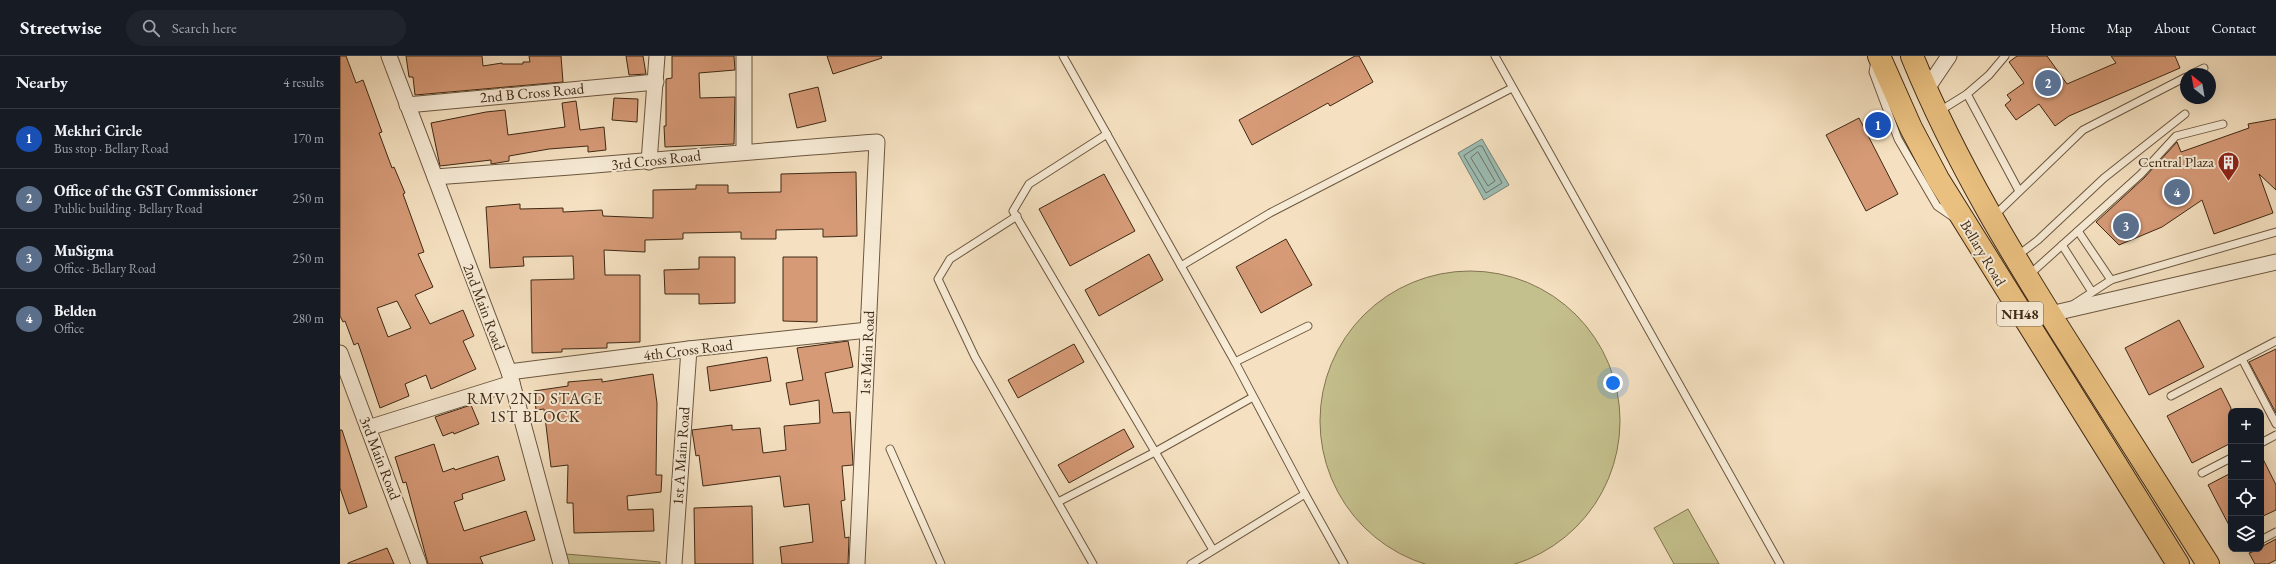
<!DOCTYPE html>
<meta charset="utf-8">
<style>
:root{--surface:#171b24;--page:#20242c;--text:#f1f3f6;--muted:#9ea1a6;--line:#363941;--accent:#c59692}
body{margin:0;font-family:"EB Garamond",serif;background:var(--page);color:var(--text)}
.controls{position:absolute;right:12px;bottom:12px;display:grid;overflow:hidden;border-radius:8px;box-shadow:0 4px 16px #0002}
.controls button{width:36px;height:36px;display:grid;place-items:center;padding:0;border:0;border-bottom:1px solid var(--line);background:var(--surface);color:var(--text);font:20px sans-serif}
.compass{position:absolute;left:1840px;top:12px;width:36px;height:36px;border-radius:50%;background:var(--surface);box-shadow:0 4px 16px #0002;rotate:329deg}
.you{position:absolute;left:1273px;top:327px;width:14px;height:14px;margin:-10px;border:3px solid #fff;border-radius:50%;background:#1a73e8;box-shadow:0 0 0 6px #1a73e833}
.badge{display:grid;place-items:center;width:26px;height:26px;border-radius:50%;background:var(--accent);color:#fff;font-size:13px;font-weight:700}
.pin{position:absolute;translate:-50% -50%;border:2px solid #fff;box-shadow:0 1px 4px #0006}
.list{margin:0;padding:0;list-style:none}
h2{display:flex;justify-content:space-between;align-items:center;height:52px;margin:0;padding:0 16px;font-size:17px}
h2 small{font-size:13px;font-weight:400;color:var(--muted)}
.list li{display:grid;grid-template-columns:26px 1fr auto;gap:12px;align-items:center;box-sizing:border-box;height:60px;padding:0 16px;border-top:1px solid var(--line)}
.list b{display:block;font-size:15px;white-space:nowrap}
.list p{margin:0;font-size:13px;white-space:nowrap;color:var(--muted)}
.list em{font-size:13px;font-style:normal;color:var(--muted)}
.icon{flex:none;width:22px;height:22px;fill:none;stroke:currentColor;stroke-width:2;stroke-linecap:round;stroke-linejoin:round}
.map{position:relative;flex:none;width:1936px;height:508px;overflow:hidden}
header{display:flex;align-items:center;gap:24px;box-sizing:border-box;height:56px;padding:0 20px;background:var(--surface);border-bottom:1px solid var(--line)}
header strong{font-size:19px}
nav{display:flex;gap:22px;margin-inline-start:auto;font-size:14px}
.search{width:280px;height:36px;background:var(--page);display:flex;align-items:center;gap:10px;box-sizing:border-box;padding:0 14px;border-radius:22px;color:var(--muted);font-size:15px}
main{display:flex}
aside{flex:1;background:var(--surface)}
.map>svg:first-child{display:block}
.green{fill:#c4c08d;stroke:#827450}
.water{fill:#9cbdb4;stroke:#778274}
.lines{fill:none;stroke-linecap:round;stroke-linejoin:round}
.shore{stroke:#6e7364;stroke-width:1}
.building{fill:#d69a77;stroke:#3f2914;fill-rule:evenodd}
.service-casing{stroke:#6c573f;stroke-width:9}
.minor-casing{stroke:#6c573f;stroke-width:17}
.trunk-casing{stroke:#3f2914;stroke-width:24}
.service{stroke:#f8ecd7;stroke-width:7}
.minor{stroke:#f8ecd7;stroke-width:15}
.trunk{stroke:#eac080;stroke-width:22}
.labels{text-anchor:middle;stroke-width:4;stroke-linejoin:round;paint-order:stroke}
.shield{fill:#f8ecd7;stroke:#76644e;stroke-width:1}
.shield-label{font-size:14px;font-weight:bold;fill:#3f2914}
.street-label{font-size:15px;fill:#3f2914;stroke:#f8ecd7}
.poi-label{font-size:15px;fill:#3f2914;stroke:#f8ecd7;text-anchor:end}
.neighbourhood-label{font-size:16px;letter-spacing:1px;fill:#3f2914;stroke:#f8ecd7}
</style>
<header>
<strong>Streetwise</strong>
<div class="search"><svg class="icon" aria-label="search" viewBox="0 0 24 24"><circle cx="10" cy="10" r="6"/><path d="M15 15l6 6"/></svg>Search here</div>
<nav><a>Home</a><a>Map</a><a>About</a><a>Contact</a></nav>
</header>
<main>
<aside>
<h2>Nearby<small>4 results</small></h2>
<ul class="list">
<li><span class="badge" style="background:#1a4fb4">1</span><div><b>Mekhri Circle</b><p>Bus stop · Bellary Road</p></div><em>170 m</em></li>
<li><span class="badge" style="background:#5c6f8a">2</span><div><b>Office of the GST Commissioner</b><p>Public building · Bellary Road</p></div><em>250 m</em></li>
<li><span class="badge" style="background:#5c6f8a">3</span><div><b>MuSigma</b><p>Office · Bellary Road</p></div><em>250 m</em></li>
<li><span class="badge" style="background:#5c6f8a">4</span><div><b>Belden</b><p>Office</p></div><em>280 m</em></li>
</ul>
</aside>
<div class="map">
<svg width="1936" height="508" viewBox="0 0 1936 508">
<rect width="100%" height="100%" fill="#f5e1c1"/>
<filter id="stains"><feTurbulence type="fractalNoise" baseFrequency=".005" numOctaves="4"/><feColorMatrix values="0 0 0 0 .2 0 0 0 0 .09 0 0 0 0 .02 0 0 0 .5 -.17"/></filter>
<radialGradient id="worn" r=".72"><stop offset=".6" stop-color="#630" stop-opacity="0"/><stop offset="1" stop-color="#630" stop-opacity=".3"/></radialGradient>
<g class="green">
<circle cx="1130" cy="365" r="150"/>
<polygon points="1348,453 1379,508 1334,508 1314,472"/>
<polygon points="226,498 320,506 320,508 228,508"/>
</g>
<polygon class="water" points="1142,83 1169,129 1144,144 1118,97"/>
<g class="lines">
<g class="shore">
<polygon points="1139,90 1142,90 1162,127 1146,137 1124,100"/>
<polygon points="1138,96 1155,125 1148,130 1131,102"/>
</g>
</g>
<g class="building">
<path d="M0 0H6L16 27 23 24 42 76 39 77 52 112 54 111 65 137 63 138 84 196 78 198 93 231 75 239 90 268 123 254 134 280 123 285 136 313 91 333 86 319 65 328 69 340 40 352 18 287 14 289 5 265 3 266 0 260ZM57 245 71 272 48 281 37 252Z"/>
<polygon points="66,0 142,0 143,10 162,7 162,8 183,8 183,6 190,6 189,0 221,0 223,26 75,39 73,21 69,21"/>
<polygon points="286,0 303,0 306,18 289,19"/>
<polygon points="332,0 394,0 395,14 359,17 360,42 395,41 394,88 325,91 324,70 326,70 326,23 332,22"/>
<polygon points="487,0 541,0 542,2 493,18"/>
<polygon points="1015,0 1019,0 1033,26 990,50 988,47 912,89 899,64"/>
<polygon points="1677,0 1707,0 1727,28 1776,7 1771,0 1835,0 1840,12 1729,60 1715,70 1699,48 1676,64 1665,49 1671,44 1667,39 1684,27 1669,6"/>
<polygon points="478,31 486,65 457,72 449,38"/>
<polygon points="274,42 298,43 297,66 272,64"/>
<polygon points="236,45 240,74 264,71 266,94 248,96 248,90 209,93 169,100 169,105 151,108 151,104 100,110 91,67 146,56 165,54 168,79 225,71 222,47"/>
<polygon points="1519,62 1558,138 1526,155 1486,79"/>
<polygon points="1936,63 1936,134 1919,118 1933,157 1874,178 1862,144 1822,171 1779,189 1756,166 1804,122 1837,86 1841,96 1909,72 1908,68"/>
<polygon points="516,116 517,180 483,181 483,173 436,174 436,183 401,183 401,176 343,177 343,183 305,184 305,196 264,194 265,219 300,219 300,286 267,287 267,292 222,293 222,296 192,297 191,224 234,223 233,200 183,201 184,210 150,212 146,151 180,148 180,153 223,152 223,156 262,154 263,160 313,162 313,134 356,133 356,129 388,129 388,137 441,136 441,118"/>
<polygon points="764,118 795,175 730,210 699,153"/>
<polygon points="946,183 972,229 921,257 896,211"/>
<polygon points="809,198 823,224 759,260 745,234"/>
<polygon points="359,201 395,201 395,247 359,248 359,238 325,238 324,214 359,213"/>
<polygon points="443,201 477,201 477,266 443,265"/>
<polygon points="1839,264 1864,311 1809,339 1785,292"/>
<polygon points="508,285 513,311 485,317 493,357 510,356 513,409 502,410 505,444 501,445 505,482 509,481 508,508 442,508 440,491 473,486 469,448 444,451 440,420 363,430 359,399 356,400 352,374 392,369 392,374 420,372 423,397 446,394 444,370 480,367 479,344 450,349 446,327 463,324 457,292"/>
<polygon points="734,288 744,306 678,342 668,324"/>
<polygon points="1936,293 1936,357 1909,306"/>
<polygon points="427,301 431,325 370,335 367,311"/>
<polygon points="313,318 317,347 316,419 322,419 321,436 287,440 288,454 313,453 314,475 234,477 233,447 227,447 228,409 211,411 204,353 196,354 194,335 228,330 228,326 262,323 262,326"/>
<polygon points="1881,332 1891,352 1891,387 1852,407 1827,360"/>
<polygon points="131,349 139,368 114,378 113,376 103,380 95,361"/>
<polygon points="784,373 794,391 729,427 718,409"/>
<polygon points="0,374 2,374 27,451 9,458 0,432"/>
<polygon points="94,388 103,416 114,412 115,414 158,400 165,424 122,438 123,443 114,446 124,475 186,455 195,484 140,501 143,508 88,508 66,426 63,427 55,401"/>
<polygon points="1921,399 1936,429 1936,454 1921,461"/>
<polygon points="1891,417 1891,473 1868,429"/>
<polygon points="412,450 413,508 355,508 354,452"/>
<polygon points="1936,483 1936,504 1928,508 1915,508 1909,497 1921,493 1921,491"/>
<polygon points="47,492 54,508 8,508 8,507"/>
</g>
<g class="lines">
<defs>
<g id="service">
<polyline points="723,0 895,306 965,438"/>
<polyline points="1155,0 1440,508"/>
<polyline points="1535,5 1533,16 1558,83 1597,150 1613,161"/>
<polyline points="1852,18 1864,12"/>
<polyline points="1627,38 1649,19 1665,0"/>
<polyline points="1598,56 1627,38 1679,135"/>
<polyline points="767,78 689,128 673,155 873,494"/>
<polyline points="677,160 610,203 598,223 635,301 753,508"/>
<polyline points="1654,160 1743,74 1846,21"/>
<polyline points="1738,175 1771,224"/>
<polyline points="1722,189 1752,236"/>
<polyline points="1677,200 1698,184 1764,122 1845,58"/>
<polyline points="841,210 930,157 1172,32"/>
<polyline points="1689,219 1801,118 1836,80 1883,68"/>
<polyline points="1734,248 1771,224 1936,176"/>
<polyline points="1902,303 1936,368"/>
<polyline points="895,306 968,270"/>
<polyline points="1831,340 1936,285"/>
<polyline points="1921,387 1936,379"/>
<polyline points="550,393 601,508"/>
<polyline points="1862,417 1891,402"/>
<polyline points="718,446 815,396 913,341"/>
<polyline points="1921,484 1936,476"/>
<polyline points="851,508 965,438 1004,508"/>
</g>
<g id="minor">
<polyline points="49,0 169,316 221,508"/>
<polyline points="404,0 404,96"/>
<polyline points="1586,34 1609,0"/>
<polyline points="67,49 316,26"/>
<polyline points="309,106 317,0"/>
<path d="M95 121C242 111 390 97 537 86L517 508"/>
<polyline points="1710,258 1936,206"/>
<polyline points="0,297 79,508"/>
<polyline points="169,316 349,293 528,274"/>
<polyline points="28,372 172,327"/>
<polyline points="334,508 349,293"/>
</g>
<g id="trunk">
<polyline points="1539,0 1571,72 1598,123 1838,508"/>
<path d="M1572 0C1615 106 1676 205 1737 301 1781 370 1825 439 1868 508"/>
</g>
</defs>
<use href="#service" class="service-casing"/>
<use href="#minor" class="minor-casing"/>
<use href="#trunk" class="trunk-casing"/>
<use href="#service" class="service"/>
<use href="#minor" class="minor"/>
<use href="#trunk" class="trunk"/>
</g>
<defs>
<symbol id="building-pin" viewBox="-11 -11 22 30"><path d="M0 17L-7.5 6A9.5 9.5 0 1 1 7.5 6Z" fill="#8f2418" stroke="#f8ecd7"/><path d="M-4-6H4V6H1V3H-1V6H-4ZM-2.5-4.3h1.7v1.8h-1.7ZM.8-4.3h1.7v1.8H.8ZM-2.5-1h1.7V.8h-1.7ZM.8-1h1.7V.8H.8Z" fill="#fff"/></symbol>
</defs>
<g fill-rule="evenodd">
<use href="#building-pin" x="1876" y="94" width="25" height="34"/>
</g>
<g class="labels">
<rect class="shield" x="1657" y="246" width="46" height="24" rx="3"/>
<g class="shield-label">
<text x="1680" y="263">NH48</text>
</g>
<g class="street-label">
<text transform="translate(192 37) rotate(-5)" y="5">2nd B Cross Road</text>
<text transform="translate(316 104) rotate(-6)" y="5">3rd Cross Road</text>
<text transform="translate(1643 197) rotate(59)" y="5">Bellary Road</text>
<text transform="translate(144 251) rotate(69)" y="5">2nd Main Road</text>
<text transform="translate(348 294) rotate(-7)" y="5">4th Cross Road</text>
<text transform="translate(527 297) rotate(-87)" y="5">1st Main Road</text>
<text transform="translate(341 400) rotate(-86)" y="5">1st A Main Road</text>
<text transform="translate(40 402) rotate(69)" y="5">3rd Main Road</text>
</g>
<g class="poi-label">
<text x="1874" y="111">Central Plaza</text>
</g>
<g class="neighbourhood-label">
<text x="195" y="348">RMV 2ND STAGE<tspan x="195" dy="18">1ST BLOCK</tspan></text>
</g>
</g>
<rect width="100%" height="100%" filter="url(#stains)"/>
<rect width="100%" height="100%" fill="url(#worn)"/>
</svg>
<div class="controls">
<button>+</button>
<button>−</button>
<button><svg class="icon" aria-label="locate" viewBox="0 0 24 24"><circle cx="12" cy="12" r="6"/><path d="M12 2v4M12 18v4M2 12h4M18 12h4"/></svg></button>
<button><svg class="icon" aria-label="layers" viewBox="0 0 24 24"><path d="M12 4l9 5-9 5-9-5zM3 14l9 5 9-5"/></svg></button>
</div>
<svg class="compass" viewBox="-18 -18 36 36"><path d="M0-13l5 13h-10z" fill="#e53935"/><path d="M0 13l5-13h-10z" fill="#9ea1a6"/></svg>
<div class="you"></div>
<div class="pin badge" style="left:1538px;top:69px;background:#1a4fb4">1</div>
<div class="pin badge" style="left:1708px;top:27px;background:#5c6f8a">2</div>
<div class="pin badge" style="left:1786px;top:170px;background:#5c6f8a">3</div>
<div class="pin badge" style="left:1837px;top:136px;background:#5c6f8a">4</div>
</div>
</main>
